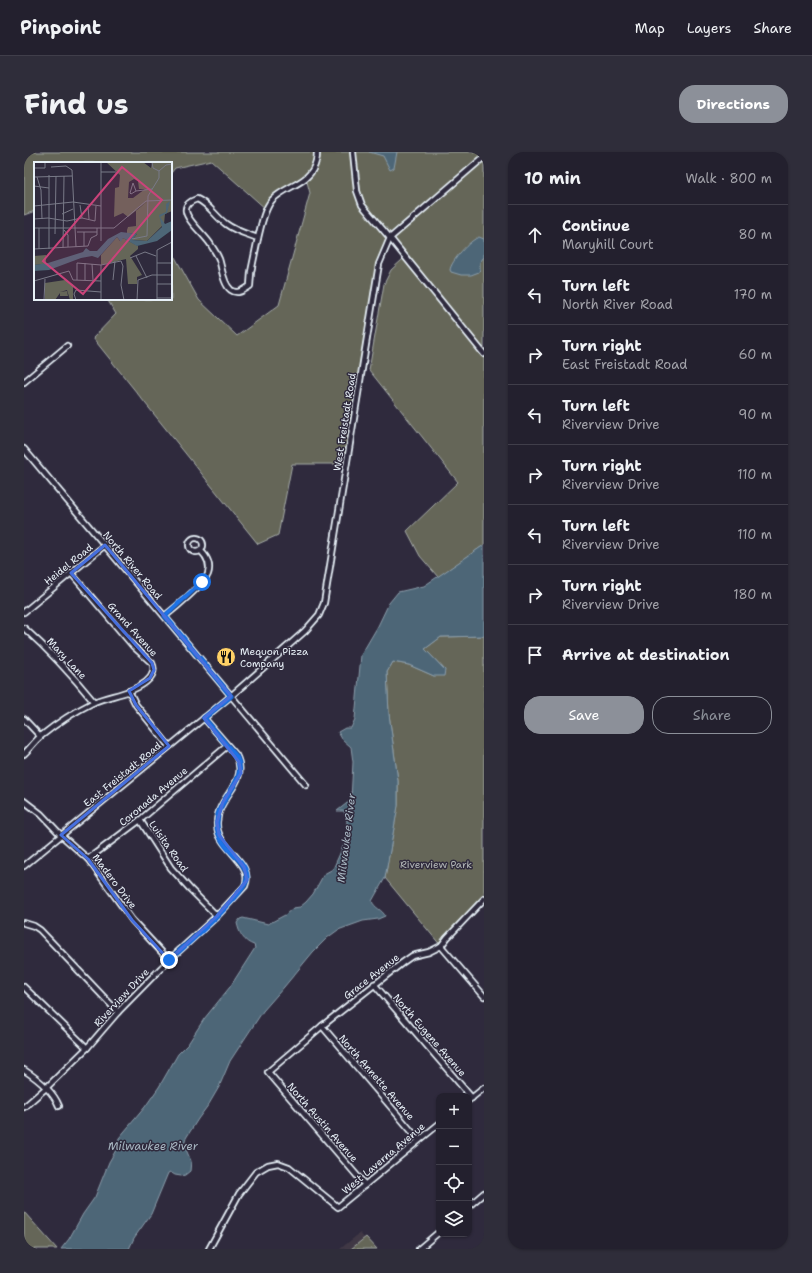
<!DOCTYPE html>
<meta charset="utf-8">
<style>
:root{--surface:#23202e;--page:#2f2d3a;--text:#f1f3f6;--muted:#a3a3aa;--line:#403e4a;--accent:#8c9099}
body{margin:0;font-family:"Shantell Sans",sans-serif;background:var(--page);color:var(--text)}
.controls{position:absolute;right:12px;bottom:12px;display:grid;overflow:hidden;border-radius:8px;box-shadow:0 1px 3px #0004}
.controls button{width:36px;height:36px;display:grid;place-items:center;padding:0;border:0;border-bottom:1px solid var(--line);background:var(--surface);color:var(--text);font:20px sans-serif}
.stop{position:absolute;width:12px;height:12px;margin:-9px;border:3px solid #1a73e8;border-radius:50%;background:#fff}
.stop.end{background:#1a73e8;border-color:#fff;box-shadow:0 1px 4px #0008}
.list{margin:0;padding:0;list-style:none}
h2{display:flex;justify-content:space-between;align-items:center;height:52px;margin:0;padding:0 16px;font-size:17px}
h2 small{font-size:13px;font-weight:400;color:var(--muted)}
.list li{display:grid;grid-template-columns:26px 1fr auto;gap:12px;align-items:center;box-sizing:border-box;height:60px;padding:0 16px;border-top:1px solid var(--line)}
.list b{display:block;font-size:15px;white-space:nowrap}
.list p{margin:0;font-size:13px;white-space:nowrap;color:var(--muted)}
.list em{font-size:13px;font-style:normal;color:var(--muted)}
.actions{display:flex;gap:8px;padding:12px 16px}
.actions a{flex:1;padding:9px 0;border:1px solid var(--accent);border-radius:16px;text-align:center;font-size:14px;color:var(--accent)}
.actions .main{background:var(--accent);color:#fff}
.icon{flex:none;width:22px;height:22px;fill:none;stroke:currentColor;stroke-width:2;stroke-linecap:round;stroke-linejoin:round}
.map{position:relative;flex:none;width:460px;height:1097px;overflow:hidden;border-radius:16px}
header{display:flex;align-items:center;gap:24px;box-sizing:border-box;height:56px;padding:0 20px;background:var(--surface);border-bottom:1px solid var(--line)}
header strong{font-size:19px}
nav{display:flex;gap:22px;margin-inline-start:auto;font-size:14px}
.intro{display:flex;align-items:center;justify-content:space-between;box-sizing:border-box;height:96px;padding:0 24px}
h1{margin:0;font-size:28px}
.button{padding:10px 18px;border-radius:16px;background:var(--accent);color:#fff;font-size:14px;font-weight:700}
main{display:flex;gap:24px;padding:0 24px}
aside{flex:1;background:var(--surface);border-radius:16px;box-shadow:0 1px 3px #0004}
.map>svg:first-child{display:block}
.built{fill:#413845}
.green{fill:#656658;stroke:#a6aca8}
.water{fill:#4d6677;stroke:#8b9eab}
.lines{fill:none;stroke-linecap:round;stroke-linejoin:round}
.minor-casing{stroke:#e8f1f8;stroke-width:8}
.minor{stroke:#2f2a3d;stroke-width:4.5}
.route{stroke:#1a73e8;stroke-width:5}
.marked{fill:none;stroke:#466fde;stroke-width:3;stroke-linejoin:round}
.labels{text-anchor:middle;stroke-width:3;stroke-linejoin:round;paint-order:stroke}
.street-label{font-size:10px;fill:#e8f1f8;stroke:#2f2a3d}
.poi-label{font-size:10px;fill:#e8f1f8;stroke:#2f2a3d;text-anchor:start}
.park-label{font-size:10px;fill:#b4b9b8;stroke:#2f2a3d}
.water-label{font-size:11px;font-style:italic;fill:#aab9c4;stroke:#2f2a3d}
.inset-road{fill:none;stroke:#797a88;stroke-width:1}
.view{fill:#ca437a;fill-opacity:0.15;stroke:#ca437a;stroke-width:2}
.inset-edge{fill:none;stroke:#e8f1f8;stroke-width:2}
</style>
<header>
<strong>Pinpoint</strong>
<nav><a>Map</a><a>Layers</a><a>Share</a></nav>
</header>
<div class="intro"><h1>Find us</h1><a class="button">Directions</a></div>
<main>
<div class="map">
<svg width="460" height="1097" viewBox="0 0 460 1097">
<rect width="100%" height="100%" fill="#2f2a3d"/>
<filter id="ink" filterUnits="userSpaceOnUse"><feTurbulence type="fractalNoise" baseFrequency=".025" numOctaves="2"/><feDisplacementMap in="SourceGraphic" scale="8" xChannelSelector="R" yChannelSelector="G"/><feConvolveMatrix kernelMatrix="1 2 1 2 8 2 1 2 1" color-interpolation-filters="sRGB"/></filter>
<g filter="url(#ink)">
<polygon class="built" points="336,1081 349,1097 316,1097"/>
<g class="green">
<polygon points="0,0 460,0 460,202 367,86 359,99 322,312 268,312 254,383 234,392 69,186 92,162 83,147 147,147 147,98 175,148 213,184 255,153 286,41 282,26 255,42 243,58 187,8 151,16 147,21 147,11 11,11 11,59 0,63"/>
<polygon points="379,107 460,206 460,393 414,425 396,404 383,379 434,330 345,218 360,132 367,118"/>
<polygon points="460,484 460,747 417,794 361,726 374,653 374,629 365,562 363,520 369,510 385,513 410,524 421,518 401,497 417,485"/>
<polygon points="0,1060 33,1097 0,1097"/>
<polygon points="342,1085 353,1097 327,1097"/>
</g>
<g class="water">
<polygon points="345,0 373,0 370,16 366,18 359,4"/>
<path d="M455 85 460 87V105L456 110V117L455 120 447 123H437L427 120 426 118C427 109 446 88 455 85Z"/>
<path d="M460 393V484L417 485 401 497 421 518 420 524H410L385 513 369 510 363 520 365 562 374 629V654L361 726 348 749C350 756 359 758 361 764L354 767 339 769 314 778 303 786 289 800 260 835 239 859 206 909 195 935 185 952 174 967 162 986 160 993 167 1009 166 1019 161 1023 157 1024 151 1023 146 1020 144 1021 127 1062 110 1086 105 1097H37L45 1087 59 1062 71 1045 85 1010 92 998 95 986 121 955 135 935 154 902 164 892 180 867 206 835 231 796 230 793C220 790 215 781 213 771L216 767 219 766 244 772 261 763 269 756 276 755 282 750 289 742 300 722 309 717 322 688 323 669 320 659H313L327 648 329 610 327 595 318 587 314 580 321 576H327L331 567 337 503 354 474 365 451 374 440 400 434Z"/>
</g>
<g class="lines">
<defs>
<g id="minor">
<polyline points="329,0 333,39 338,53 366,86 460,202"/>
<path d="M173 47C185 52 191 64 202 72 211 79 223 82 234 86L227 120 226 134C220 138 214 143 207 138 199 132 198 116 195 107 193 102 190 98 187 93 182 84 163 69 162 59 161 53 167 49 173 47Z"/>
<path d="M234 86C237 74 240 57 248 48 262 33 287 32 292 9 293 6 293 3 293 0"/>
<polyline points="0,230 43,194"/>
<polyline points="0,297 282,633"/>
<circle cx="172" cy="393" r="7"/>
<polyline points="0,460 81,393"/>
<path d="M141 464C150 457 181 431 184 422 187 413 183 405 177 399"/>
<path d="M0 476C26 499 48 523 70 550"/>
<polyline points="105,539 112,553 145,594"/>
<polyline points="0,567 16,584"/>
<path d="M0 602C6 596 11 589 17 584 33 571 52 559 70 550 86 543 107 542 122 530 128 525 132 519 128 511L109 494 47 421"/>
<polyline points="0,649 17,662 37,683 64,707 108,768 145,808"/>
<polyline points="116,668 147,716 166,737 193,764"/>
<polyline points="64,707 116,668 203,594"/>
<polyline points="0,714 207,544 281,479 295,463 300,451 355,112 366,86 460,5"/>
<polyline points="0,771 10,774 16,778 94,860"/>
<polyline points="417,794 460,844"/>
<polyline points="350,832 448,946"/>
<polyline points="0,835 63,896"/>
<polyline points="298,874 395,988"/>
<path d="M0 918C14 927 29 939 35 954"/>
<polyline points="445,948 460,936"/>
<path d="M0 955 22 936 63 896 94 860 145 808 193 764 221 734C231 709 191 697 193 670 194 643 226 631 212 603L180 566"/>
<polyline points="341,1033 244,920 298,874 378,811 388,804 405,800 417,794 423,786 460,747"/>
<polyline points="445,1054 460,1041"/>
<polyline points="185,1097 215,1042 232,1020 244,1013 254,1011 265,1015 314,1055 415,972"/>
<polyline points="395,1097 415,1080"/>
</g>
</defs>
<use href="#minor" class="minor-casing"/>
<use href="#minor" class="minor"/>
</g>
</g>
<g class="lines" filter="url(#ink)">
<path class="route" d="M145 808C159 796 222 741 223 727 224 720 220 714 215 708 205 698 192 686 193 670 194 643 226 630 212 604L180 566 207 544 141 464 178 430"/>
</g>
<path class="marked" d="M81 393 207 544 180 566 215 610 217 621 199 650 193 670 195 683 220 715 223 728 193 764 145 808 108 768 64 707 37 683 145 594 112 553 105 539 126 526 130 518 128 511 47 421Z"/>
<defs>
<symbol id="restaurant-disc" viewBox="-11 -11 22 22"><circle r="9.5" fill="#ffd166" stroke="#2f2a3d"/><path d="M-5-6h1v4h1v-4h1v4h1v-4h1v5L-1.5 .5V6h-2V.5L-5-1ZM5-6V6H3V1.5H1.5Q1.5-4 5-6Z" fill="#111"/></symbol>
</defs>
<g fill-rule="evenodd">
<use href="#restaurant-disc" x="191" y="494" width="22" height="22"/>
</g>
<g class="labels">
<g class="street-label">
<text transform="translate(320 270) rotate(-81)" y="4">West Freistadt Road</text>
<text transform="translate(44 412) rotate(-39)" y="4">Heidel Road</text>
<text transform="translate(109 413) rotate(50)" y="4">North River Road</text>
<text transform="translate(109 477) rotate(48)" y="4">Grand Avenue</text>
<text transform="translate(43 506) rotate(47)" y="4">Mary Lane</text>
<text transform="translate(98 622) rotate(-39)" y="4">East Freistadt Road</text>
<text transform="translate(129 644) rotate(-40)" y="4">Coronada Avenue</text>
<text transform="translate(145 694) rotate(55)" y="4">Luisita Road</text>
<text transform="translate(91 729) rotate(53)" y="4">Madero Drive</text>
<text transform="translate(347 824) rotate(-38)" y="4">Grace Avenue</text>
<text transform="translate(97 845) rotate(-47)" y="4">Riverview Drive</text>
<text transform="translate(406 883) rotate(49)" y="4">North Eugene Avenue</text>
<text transform="translate(353 925) rotate(49)" y="4">North Annette Avenue</text>
<text transform="translate(299 970) rotate(49)" y="4">North Austin Avenue</text>
<text transform="translate(359 1006) rotate(-40)" y="4">West Laverna Avenue</text>
</g>
<g class="poi-label">
<text x="216" y="503">Mequon Pizza<tspan x="216" dy="12">Company</tspan></text>
</g>
<g class="park-label">
<text x="412" y="716">Riverview Park</text>
</g>
<g class="water-label">
<text transform="translate(322 686) rotate(-83)" y="4">Milwaukee River</text>
<text x="129" y="998">Milwaukee River</text>
</g>
</g>
<g transform="translate(10 10)">
<rect width="138" height="138" fill="#2f2a3d"/>
<path d="M72 0H109L117 6 118 0H138V49L131 52 130 62 113 79 98 78 103 72 93 71V68L94 65 102 64V48L114 39 94 55 89 51 80 55 81 26 85 25 86 13ZM100 17 104 19 105 27H111L99 36H94L95 20ZM83 75 86 79 89 76 104 84V87L96 94 108 113 103 115V122H94L92 97 67 103V93ZM12 93V102L0 103V94ZM31 118 39 123V138H36L33 128 26 130 33 129 34 134H26V131L21 138 11 137V121Z" fill="#656658" fill-rule="evenodd"/>
<path d="M136 39 133 51 126 55 131 62 138 59V68L123 79 103 84 89 76 87 80 83 75 64 96 58 94 47 96 15 108 0 109V103L14 101 49 90 52 86 56 89H63L74 77 87 70 103 72 98 78 113 79 128 65 125 53 132 50V42Z" fill="#4d6677"/>
<path class="inset-road" d="M67 0V79M118 0 119 6 125 9M17 5 32 4 38 8 42 85M0 6H11V0M125 9 132 3 138 2M67 10H82M0 15 38 14M3 15 7 28 8 57M99 21 102 29 97 32 96 31ZM0 24 15 26M102 29 118 27M46 43 48 56M0 44 39 40 67 44M54 44 55 57M28 52 39 47M0 57 14 56 33 59 48 56 61 59 62 44M0 66H80L112 39 138 38M5 66V87M30 68 34 73V85M43 70H63M21 72 22 14M98 77 113 74 114 34 125 16V9M50 84V70M29 86 30 14M0 87 54 84 57 76 63 73V66M15 87V13M102 94 113 116M96 96 111 90 122 94M51 101V118M123 101H138M58 102 59 118M67 103V138M43 118V101L67 103 87 99 89 104 87 123 90 138M79 118 81 99M0 119 35 109 39 118 67 119M123 122H138M123 136H138M10 138 11 117M42 138 40 132 42 128 67 130M103 138 104 118 118 113H138M123 138V88L138 80"/>
<path class="view" d="M88 5 128 38 49 132 9 99Z"/>
<rect width="138" height="138" class="inset-edge"/>
</g>
</svg>
<div class="controls">
<button>+</button>
<button>−</button>
<button><svg class="icon" aria-label="locate" viewBox="0 0 24 24"><circle cx="12" cy="12" r="6"/><path d="M12 2v4M12 18v4M2 12h4M18 12h4"/></svg></button>
<button><svg class="icon" aria-label="layers" viewBox="0 0 24 24"><path d="M12 4l9 5-9 5-9-5zM3 14l9 5 9-5"/></svg></button>
</div>
<div class="stop" style="left:178px;top:430px"></div>
<div class="stop end" style="left:145px;top:808px"></div>
</div>
<aside>
<h2>10 min<small>Walk · 800 m</small></h2>
<ul class="list">
<li><svg class="icon" aria-label="ahead" viewBox="0 0 24 24"><path d="M12 20V5M6 11l6-6 6 6"/></svg><div><b>Continue</b><p>Maryhill Court</p></div><em>80 m</em></li>
<li><svg class="icon" aria-label="left" viewBox="0 0 24 24"><path d="M17 20v-9H6M10 6l-5 5 5 5"/></svg><div><b>Turn left</b><p>North River Road</p></div><em>170 m</em></li>
<li><svg class="icon" aria-label="right" viewBox="0 0 24 24"><path d="M7 20v-9h11M14 6l5 5-5 5"/></svg><div><b>Turn right</b><p>East Freistadt Road</p></div><em>60 m</em></li>
<li><svg class="icon" aria-label="left" viewBox="0 0 24 24"><path d="M17 20v-9H6M10 6l-5 5 5 5"/></svg><div><b>Turn left</b><p>Riverview Drive</p></div><em>90 m</em></li>
<li><svg class="icon" aria-label="right" viewBox="0 0 24 24"><path d="M7 20v-9h11M14 6l5 5-5 5"/></svg><div><b>Turn right</b><p>Riverview Drive</p></div><em>110 m</em></li>
<li><svg class="icon" aria-label="left" viewBox="0 0 24 24"><path d="M17 20v-9H6M10 6l-5 5 5 5"/></svg><div><b>Turn left</b><p>Riverview Drive</p></div><em>110 m</em></li>
<li><svg class="icon" aria-label="right" viewBox="0 0 24 24"><path d="M7 20v-9h11M14 6l5 5-5 5"/></svg><div><b>Turn right</b><p>Riverview Drive</p></div><em>180 m</em></li>
<li><svg class="icon" aria-label="arrive" viewBox="0 0 24 24"><path d="M6 21V4h12l-3 4 3 4H6"/></svg><div><b>Arrive at destination</b></div></li>
</ul>
<div class="actions"><a class="main">Save</a><a>Share</a></div>
</aside>
</main>
